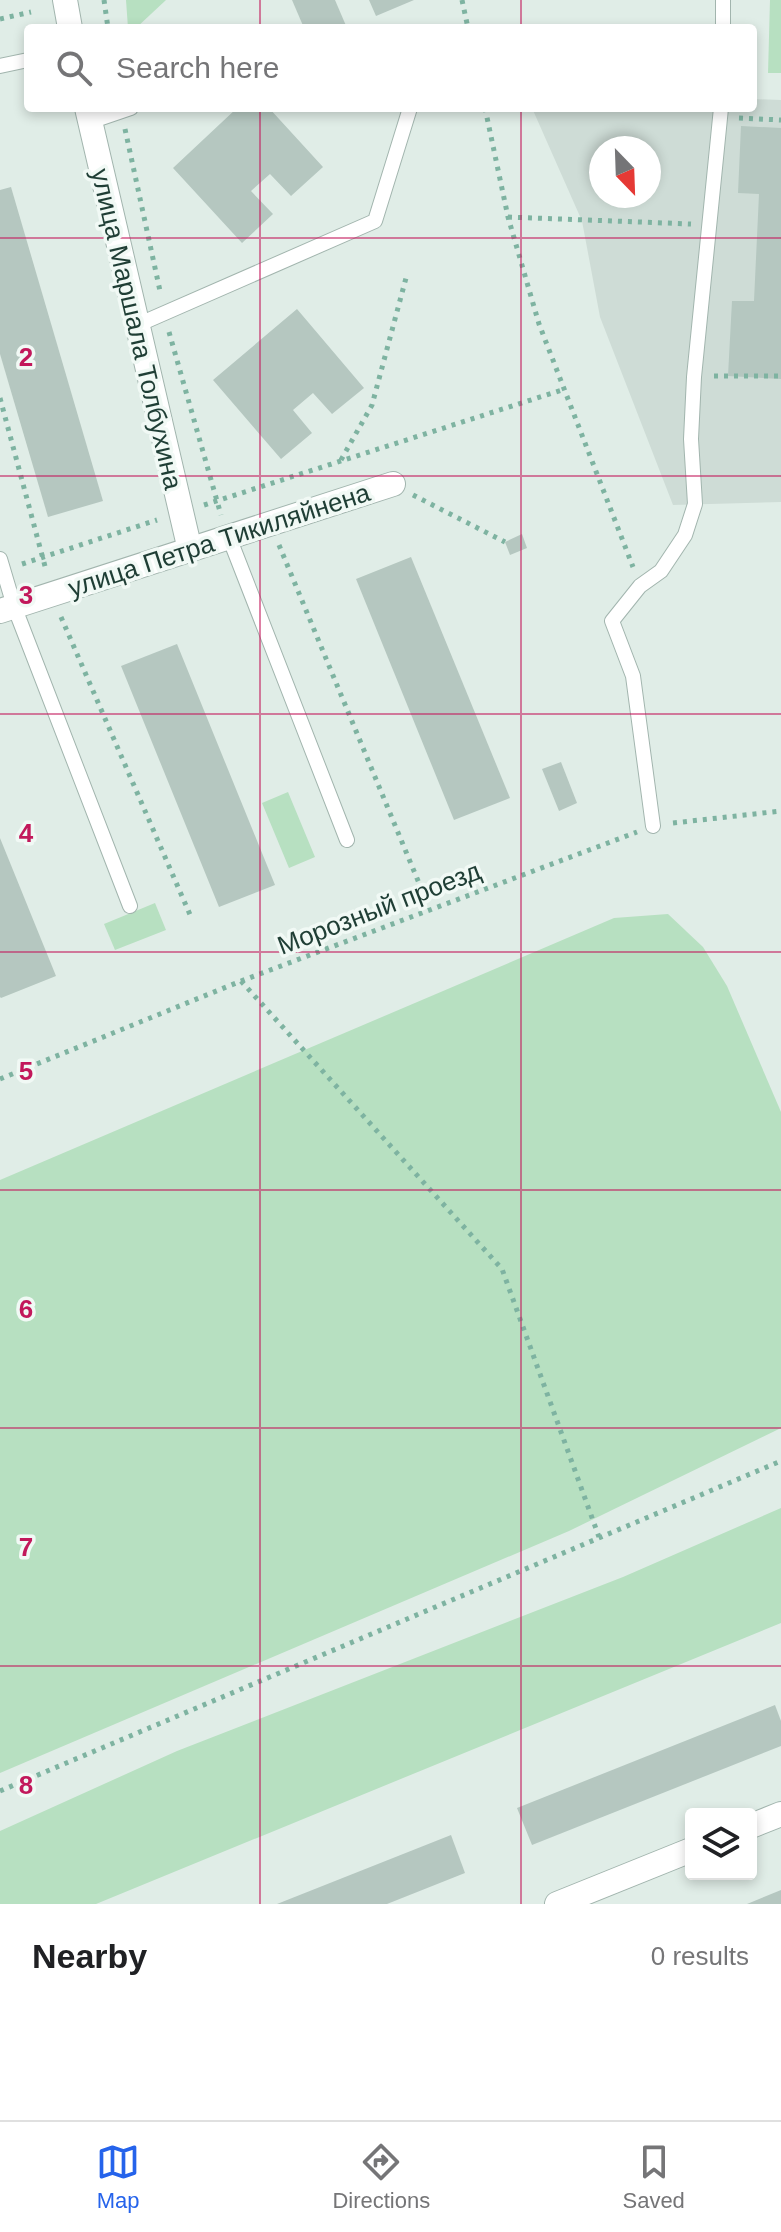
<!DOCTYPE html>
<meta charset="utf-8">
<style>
:root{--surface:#fff;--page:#f2f2f2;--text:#202124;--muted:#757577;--line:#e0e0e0;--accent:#2563eb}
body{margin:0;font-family:Arial,sans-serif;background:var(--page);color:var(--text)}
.controls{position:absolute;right:24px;bottom:24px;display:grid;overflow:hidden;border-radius:8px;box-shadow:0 4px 12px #0003}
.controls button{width:72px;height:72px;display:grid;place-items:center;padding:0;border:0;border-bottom:2px solid var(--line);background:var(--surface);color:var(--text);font:40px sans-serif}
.compass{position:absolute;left:589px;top:136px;width:72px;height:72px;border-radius:50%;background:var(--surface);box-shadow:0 4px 12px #0003;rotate:157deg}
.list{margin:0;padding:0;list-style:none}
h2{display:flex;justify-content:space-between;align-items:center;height:104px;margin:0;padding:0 32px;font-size:34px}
h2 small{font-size:26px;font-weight:400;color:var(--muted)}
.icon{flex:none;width:44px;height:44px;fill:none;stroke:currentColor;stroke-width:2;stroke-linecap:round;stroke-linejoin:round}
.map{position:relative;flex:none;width:781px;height:1904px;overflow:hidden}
.search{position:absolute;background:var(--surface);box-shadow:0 4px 12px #0003;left:24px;right:24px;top:24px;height:88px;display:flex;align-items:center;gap:20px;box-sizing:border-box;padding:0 28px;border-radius:8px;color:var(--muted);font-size:30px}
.sheet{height:216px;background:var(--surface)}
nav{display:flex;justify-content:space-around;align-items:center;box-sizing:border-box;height:112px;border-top:2px solid var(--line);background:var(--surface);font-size:22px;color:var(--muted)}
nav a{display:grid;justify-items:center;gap:4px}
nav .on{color:var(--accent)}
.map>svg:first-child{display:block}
.built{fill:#cedcd6;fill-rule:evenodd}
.green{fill:#b7e0c1}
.building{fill:#b5c7c0}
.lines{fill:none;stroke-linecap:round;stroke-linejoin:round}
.lane-casing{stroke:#a2b5ae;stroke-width:16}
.street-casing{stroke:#a2b5ae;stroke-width:26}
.path{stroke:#7eb3a1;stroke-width:5;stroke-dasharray:4 6;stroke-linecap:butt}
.lane{stroke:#fff;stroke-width:14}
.street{stroke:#fff;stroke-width:24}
.grid{fill:none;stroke:#c2185b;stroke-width:2;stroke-opacity:0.55}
.labels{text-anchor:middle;stroke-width:7;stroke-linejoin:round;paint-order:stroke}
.street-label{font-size:26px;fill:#1f3e35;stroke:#f1f9f5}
.grid-label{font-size:26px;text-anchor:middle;font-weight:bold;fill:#c2185b;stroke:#f1f9f5;stroke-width:7;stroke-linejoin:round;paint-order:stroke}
</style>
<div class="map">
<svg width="781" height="1904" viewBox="0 0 781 1904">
<rect width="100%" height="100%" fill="#e0ede7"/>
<path class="built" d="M753 99 781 100V502L673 505 600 317 582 221 532 108H753ZM601 148H649V196H601Z"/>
<g class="green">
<polygon points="126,0 166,0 136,28 128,28"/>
<polygon points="770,0 781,0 781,73 768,73"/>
<polygon points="288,792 315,857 289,868 262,803"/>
<polygon points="155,903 166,930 115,950 104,924"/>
<polygon points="668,914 703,947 727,986 781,1112 781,1428 569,1531 0,1773 0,1180 614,918"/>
<polygon points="781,1508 781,1623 96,1904 0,1904 0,1831 177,1751 623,1577"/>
</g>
<g class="building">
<polygon points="292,0 335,0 347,28 304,28"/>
<polygon points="369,0 414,0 376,16"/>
<polygon points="237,108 269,108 323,167 291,196 270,174 251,191 273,214 242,243 173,168"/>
<polygon points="741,126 781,128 781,379 728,376 732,301 754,301 759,194 738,193"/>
<polygon points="11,187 103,501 48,517 0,354 0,190"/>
<polygon points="297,309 364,388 332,414 313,393 293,410 312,433 281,459 213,380"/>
<polygon points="522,534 527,548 510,555 505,542"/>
<polygon points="411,557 510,798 454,820 356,579"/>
<polygon points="177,644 275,885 219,907 121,666"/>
<polygon points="561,762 577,803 559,811 542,769"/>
<polygon points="0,838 56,976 1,998 0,997"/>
<polygon points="775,1705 781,1721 781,1746 532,1845 517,1808"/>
<polygon points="451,1835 465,1873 387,1904 277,1904"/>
<polygon points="781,1890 781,1904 747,1904"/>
</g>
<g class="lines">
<defs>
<g id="lane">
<polyline points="723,28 723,0"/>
<polyline points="0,66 28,60"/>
<polyline points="90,122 131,108"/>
<polyline points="135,326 375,221 410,108"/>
<polyline points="229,537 347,840"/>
<polyline points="0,559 14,606 130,906"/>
<polyline points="653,826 633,676 612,621 640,586 661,571 685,535 695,504 691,439 694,377 721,108"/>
</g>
<g id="street">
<polyline points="65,0 70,28"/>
<polyline points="87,108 190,550"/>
<polyline points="0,611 393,484"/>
<polyline points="751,1826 781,1814"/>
<polyline points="557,1904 691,1850"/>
</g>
</defs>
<use href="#lane" class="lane-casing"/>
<use href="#street" class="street-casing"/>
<g class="path">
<polyline points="104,0 108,28"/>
<polyline points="462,0 468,28"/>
<polyline points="0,19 31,12"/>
<polyline points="485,108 508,217 539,324 633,567"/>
<polyline points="739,118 781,120"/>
<polyline points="125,129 160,291"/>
<polyline points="508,217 691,224"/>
<polyline points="169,332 221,515"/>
<polyline points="714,376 781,376"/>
<polyline points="0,398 46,570"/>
<polyline points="341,460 372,405 406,278"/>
<polyline points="413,495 505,542"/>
<polyline points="204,505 565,389"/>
<polyline points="279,545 421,888"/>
<polyline points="22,564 157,520"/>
<polyline points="61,617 191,917"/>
<polyline points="673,823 781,811"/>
<polyline points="241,981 502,1269 599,1537"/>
<polyline points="0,1079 241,981 637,832"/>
<polyline points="0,1791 781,1461"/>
</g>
<use href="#lane" class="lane"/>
<use href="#street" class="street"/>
</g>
<path class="grid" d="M260 0V28M521 0V28M260 108V1904M521 108V1904M0 238H781M0 476H781M0 714H781M0 952H781M0 1190H781M0 1428H781M0 1666H781"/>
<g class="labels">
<g class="street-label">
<text transform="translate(137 329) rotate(77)" y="9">улица Маршала Толбухина</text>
<text transform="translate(219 540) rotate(-18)" y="9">улица Петра Тикиляйнена</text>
<text transform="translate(379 908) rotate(-21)" y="9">Морозный проезд</text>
</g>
</g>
<g class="grid-label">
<text x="26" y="366">2</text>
<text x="26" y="604">3</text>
<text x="26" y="842">4</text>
<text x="26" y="1080">5</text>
<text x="26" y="1318">6</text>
<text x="26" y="1556">7</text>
<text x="26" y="1794">8</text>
</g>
</svg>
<div class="controls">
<button><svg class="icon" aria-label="layers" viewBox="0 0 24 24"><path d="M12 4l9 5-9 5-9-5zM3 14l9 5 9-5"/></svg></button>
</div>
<svg class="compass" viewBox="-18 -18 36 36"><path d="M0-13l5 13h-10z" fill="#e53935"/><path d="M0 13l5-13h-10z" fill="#757577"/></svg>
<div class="search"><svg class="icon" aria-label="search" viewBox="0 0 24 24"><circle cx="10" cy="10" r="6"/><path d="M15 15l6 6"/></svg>Search here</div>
</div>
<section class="sheet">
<h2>Nearby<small>0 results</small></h2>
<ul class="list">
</ul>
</section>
<nav>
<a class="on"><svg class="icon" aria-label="map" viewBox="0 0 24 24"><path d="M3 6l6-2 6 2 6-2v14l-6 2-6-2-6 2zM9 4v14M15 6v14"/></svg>Map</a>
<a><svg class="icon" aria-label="directions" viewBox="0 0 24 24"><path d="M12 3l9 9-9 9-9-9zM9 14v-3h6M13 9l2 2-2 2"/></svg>Directions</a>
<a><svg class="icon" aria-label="saved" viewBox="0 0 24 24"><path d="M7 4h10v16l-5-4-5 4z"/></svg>Saved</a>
</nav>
